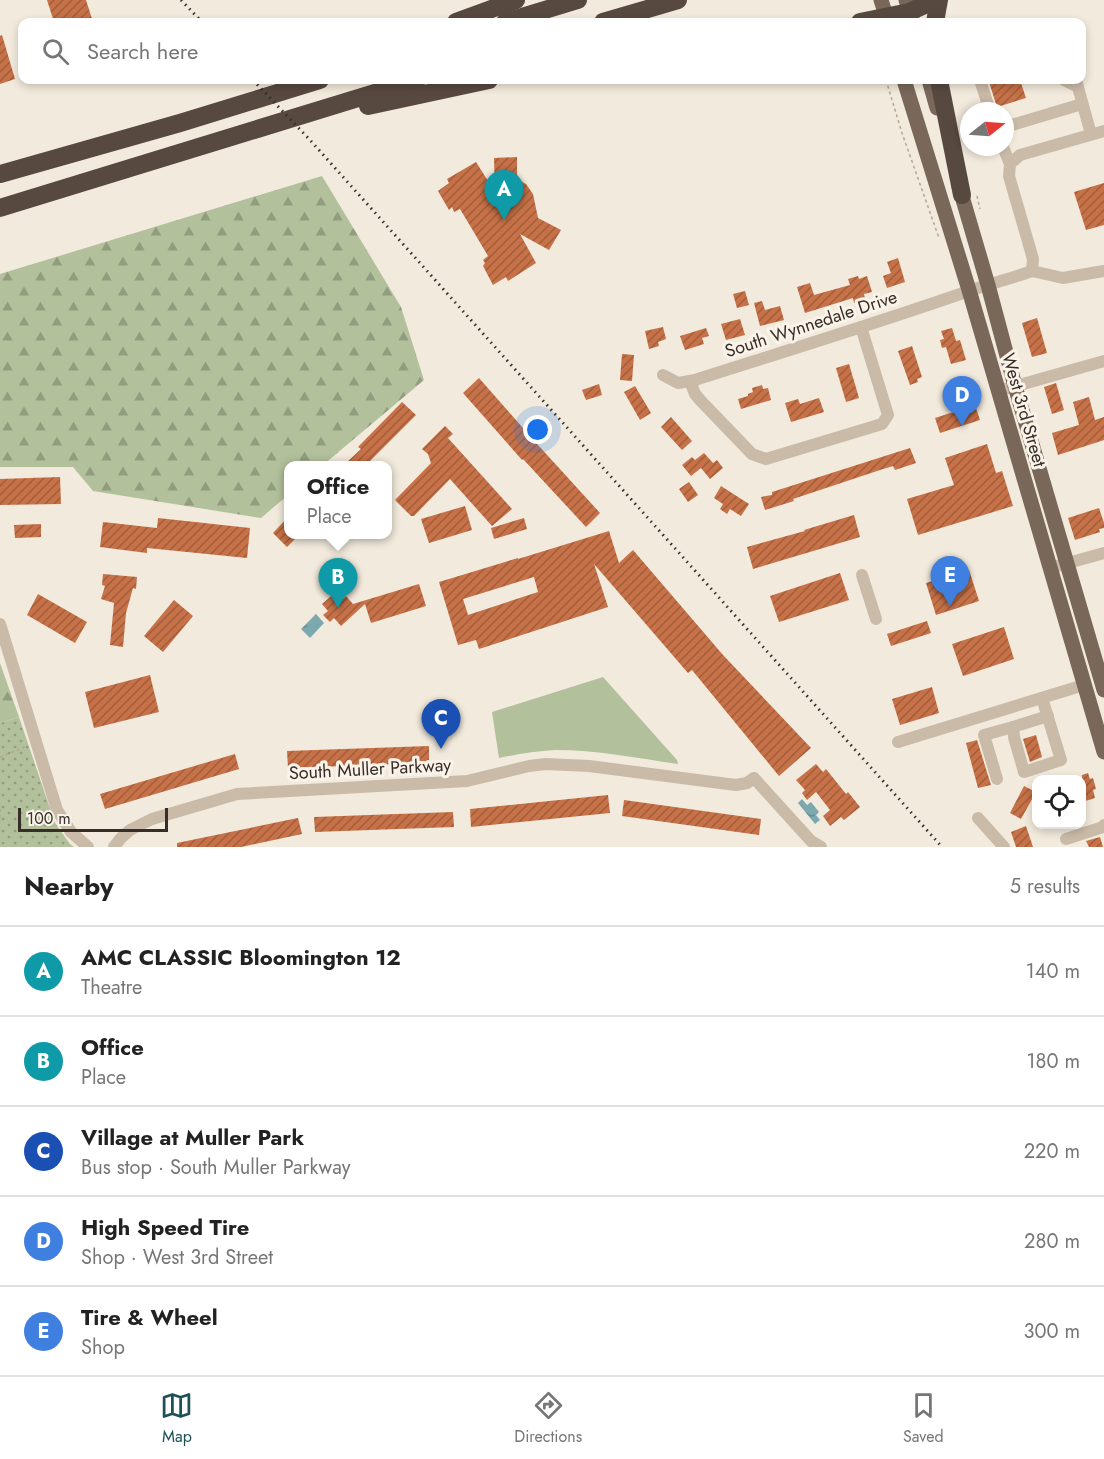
<!DOCTYPE html>
<meta charset="utf-8">
<style>
:root{--surface:#fff;--page:#f2f2f2;--text:#222;--muted:#767676;--line:#e0e0e0;--accent:#1e5059}
body{margin:0;font-family:Jost,sans-serif;background:var(--page);color:var(--text)}
.controls{position:absolute;right:18px;bottom:18px;display:grid;overflow:hidden;border-radius:12px;box-shadow:0 3px 9px #0003}
.controls button{width:54px;height:54px;display:grid;place-items:center;padding:0;border:0;border-bottom:2px solid var(--line);background:var(--surface);color:var(--text);font:30px sans-serif}
.compass{position:absolute;left:960px;top:102px;width:54px;height:54px;border-radius:50%;background:var(--surface);box-shadow:0 3px 9px #0003;rotate:73deg}
.scale{position:absolute;left:18px;bottom:15px;width:150px;box-sizing:border-box;padding-left:6px;border:3px solid #372e28;border-top:0;font-size:16px;line-height:21px;white-space:nowrap;color:#372e28;-webkit-text-stroke:4px #faf3e9;paint-order:stroke}
.you{position:absolute;left:538px;top:430px;width:21px;height:21px;margin:-15px;border:4px solid #fff;border-radius:50%;background:#1a73e8;box-shadow:0 0 0 9px #1a73e833}
.badge{display:grid;place-items:center;width:39px;height:39px;border-radius:50%;background:var(--accent);color:#fff;font-size:20px;font-weight:700}
.pin{position:absolute;translate:-50% -50px;filter:drop-shadow(0 2px 3px #0008)}
.pin::after{content:'';position:absolute;top:32px;width:21px;height:18px;background:inherit;clip-path:polygon(0 0,100% 0,50% 100%)}
.popup{position:absolute;left:284px;top:461px;width:108px;height:78px;box-sizing:border-box;display:grid;place-content:center;border-radius:12px;background:var(--surface);filter:drop-shadow(0 2px 4px #0005);font-size:20px;white-space:nowrap;color:var(--muted)}
.popup b{font-size:22px;color:var(--text)}
.popup::after{content:'';position:absolute;left:50%;top:100%;margin-left:-12px;border:12px solid transparent;border-top-color:var(--surface)}
.list{margin:0;padding:0;list-style:none}
h2{display:flex;justify-content:space-between;align-items:center;height:78px;margin:0;padding:0 24px;font-size:26px}
h2 small{font-size:20px;font-weight:400;color:var(--muted)}
.list li{display:grid;grid-template-columns:39px 1fr auto;gap:18px;align-items:center;box-sizing:border-box;height:90px;padding:0 24px;border-top:2px solid var(--line)}
.list b{display:block;font-size:22px;white-space:nowrap}
.list p{margin:0;font-size:20px;white-space:nowrap;color:var(--muted)}
.list em{font-size:20px;font-style:normal;color:var(--muted)}
.icon{flex:none;width:33px;height:33px;fill:none;stroke:currentColor;stroke-width:2;stroke-linecap:round;stroke-linejoin:round}
.map{position:relative;flex:none;width:1104px;height:847px;overflow:hidden}
.search{position:absolute;background:var(--surface);box-shadow:0 3px 9px #0003;left:18px;right:18px;top:18px;height:66px;display:flex;align-items:center;gap:15px;box-sizing:border-box;padding:0 21px;border-radius:12px;color:var(--muted);font-size:22px}
.sheet{height:528px;background:var(--surface)}
nav{display:flex;justify-content:space-around;align-items:center;box-sizing:border-box;height:84px;border-top:2px solid var(--line);background:var(--surface);font-size:16px;color:var(--muted)}
nav a{display:grid;justify-items:center;gap:3px}
nav .on{color:var(--accent)}
.map>svg:first-child{display:block}
.grass{fill:#b2c19c}
.forest{fill:url(#forest-firs)}
.park{fill:url(#park-dots)}
.water{fill:url(#water-ripples)}
.building{fill:url(#building-hatch);fill-rule:evenodd}
.lines{fill:none;stroke-linecap:round;stroke-linejoin:round}
.path{stroke:#b6a592;stroke-width:1.5;stroke-dasharray:3 3;stroke-linecap:butt}
.minor{stroke:#cabba8;stroke-width:12}
.major{stroke:#79675a;stroke-width:15}
.highway{stroke:#584940;stroke-width:18}
.rail{stroke:#372e28;stroke-width:3;stroke-dasharray:1.5 4.5;stroke-linecap:butt}
.labels{text-anchor:middle;stroke-width:6;stroke-linejoin:round;paint-order:stroke}
.street-label{font-size:18px;fill:#372e28;stroke:#faf3e9}
</style>
<div class="map">
<svg width="1104" height="847" viewBox="0 0 1104 847">
<defs>
<pattern id="forest-firs" width="22" height="20" patternUnits="userSpaceOnUse" patternTransform="scale(1.5)"><rect width="22" height="20" fill="#b2c19c"/><path d="M5 1l3.5 6h-7zM16 11l3.5 6h-7z" fill="#929d7f"/></pattern>
<pattern id="park-dots" width="8" height="8" patternUnits="userSpaceOnUse" patternTransform="scale(1.5)"><rect width="8" height="8" fill="#b2c19c"/><path d="M2 2h.1M6 6h.1" fill="none" stroke="#929d7f" stroke-width="1.8" stroke-linecap="round"/></pattern>
<pattern id="water-ripples" width="26" height="14" patternUnits="userSpaceOnUse" patternTransform="scale(1.5)"><rect width="26" height="14" fill="#7ba9af"/><path d="M2 4q2-2 4 0t4 0M15 11q2-2 4 0t4 0" fill="none" stroke="#668a8e"/></pattern>
<pattern id="building-hatch" width="6" height="6" patternUnits="userSpaceOnUse" patternTransform="scale(1.5)"><rect width="6" height="6" fill="#c67147"/><path d="M-1 1l2-2M0 6l6-6M5 7l2-2" fill="none" stroke="#a25d3b"/></pattern>
</defs>
<rect width="100%" height="100%" fill="#f2eadc"/>
<path class="grass" d="M603 677 677 760 678 764C637 758 596 750 555 750 536 751 518 754 499 758L492 712Z"/>
<g class="forest">
<polygon points="322,176 401,307 424,380 323,465 288,466 288,495 261,518 93,491 73,467 0,467 0,274"/>
<polygon points="0,663 19,717 0,723"/>
</g>
<polygon class="park" points="19,717 55,823 70,844 74,847 0,847 0,723"/>
<g class="water">
<polygon points="316,614 324,623 310,638 301,629"/>
<polygon points="802,799 807,805 811,802 819,812 816,815 820,820 815,824 798,803"/>
</g>
<g class="building">
<polygon points="47,0 86,0 93,22 54,22"/>
<polygon points="2,35 15,79 0,84 0,36"/>
<polygon points="994,80 1020,80 1026,98 997,107 989,82 994,81"/>
<polygon points="517,157 517,179 526,184 533,194 538,218 561,230 549,250 520,234 536,263 508,281 506,277 493,285 483,266 485,263 483,260 488,256 472,229 460,209 454,212 452,207 449,210 438,191 449,183 447,179 476,162 495,192 494,158"/>
<polygon points="1104,183 1104,225 1086,230 1074,192"/>
<polygon points="898,258 905,282 887,288 883,276 891,273 887,262"/>
<polygon points="858,276 859,279 867,276 872,292 864,294 865,299 854,303 853,298 805,313 797,287 810,283 814,295 850,285 848,279"/>
<polygon points="745,291 749,305 737,308 733,294"/>
<polygon points="762,301 765,310 780,306 784,320 760,326 754,303"/>
<polygon points="1037,318 1047,353 1032,357 1022,323"/>
<polygon points="740,319 745,335 726,340 721,324"/>
<polygon points="663,327 666,339 658,342 659,346 649,349 645,331"/>
<polygon points="706,328 709,336 702,338 704,344 685,350 680,336"/>
<polygon points="952,328 956,341 960,340 966,360 951,364 946,347 942,348 940,340 944,339 941,331"/>
<polygon points="912,346 922,377 917,379 918,382 910,385 898,351"/>
<polygon points="622,354 634,355 632,381 620,380"/>
<polygon points="849,364 859,398 846,402 836,368"/>
<polygon points="479,378 538,445 600,513 586,527 523,459 522,460 463,393"/>
<polygon points="1056,383 1064,410 1052,414 1044,387"/>
<polygon points="599,384 602,395 586,400 582,390"/>
<polygon points="762,385 763,389 768,388 771,400 741,409 738,399 748,396 748,394 753,392 752,388"/>
<polygon points="635,386 651,413 640,420 624,392"/>
<polygon points="1089,397 1095,420 1104,417 1104,440 1058,455 1052,433 1079,425 1073,402"/>
<polygon points="819,398 824,412 791,422 785,403 798,399 800,404"/>
<polygon points="402,402 416,415 366,465 344,465 361,449 358,447"/>
<polygon points="975,405 980,420 940,433 935,418"/>
<polygon points="671,417 692,441 682,450 661,427"/>
<polygon points="445,426 453,434 448,438 512,509 492,526 450,479 414,516 411,516 395,500 431,463 428,454 422,449"/>
<polygon points="987,444 996,473 1002,471 1013,506 918,535 907,499 954,485 945,458"/>
<polygon points="910,448 916,463 895,470 893,466 880,470 793,499 794,501 765,510 761,497 772,495 772,492"/>
<polygon points="704,453 713,463 717,460 723,468 710,479 701,468 691,476 682,465 692,457 695,460"/>
<polygon points="60,477 61,504 0,505 0,479"/>
<polygon points="689,482 698,495 688,502 679,489"/>
<polygon points="721,486 749,504 741,516 730,509 727,514 720,509 723,504 714,498"/>
<polygon points="465,506 472,530 429,543 421,519"/>
<polygon points="1099,508 1104,523 1104,528 1099,529 1100,532 1075,540 1068,518"/>
<polygon points="854,515 860,537 753,569 747,547 805,531 804,530"/>
<polygon points="288,517 288,534 300,534 287,547 273,533"/>
<polygon points="158,518 250,528 247,558 147,548 147,553 100,547 103,522 157,528"/>
<polygon points="524,518 527,529 494,539 491,528"/>
<polygon points="41,524 41,537 15,538 14,525"/>
<path d="M609 531 619 563 633 550 723 655 811 748 779 776 692 670 688 673 594 564 608 607 479 649 476 640 458 645 439 582 518 558V559ZM534 577 538 592 468 615 463 599Z"/>
<polygon points="969,570 979,601 936,615 926,583"/>
<polygon points="840,573 849,600 779,622 770,596"/>
<polygon points="103,574 137,577 136,589 133,588 126,613 123,647 110,645 114,603 101,599 105,586 102,585"/>
<polygon points="419,584 426,606 371,623 365,604 341,626 334,618 330,622 323,615 328,611 322,604 336,592 343,599 346,596 353,604"/>
<polygon points="38,594 87,622 75,643 27,615"/>
<polygon points="174,600 193,616 163,652 144,636"/>
<polygon points="927,621 931,633 891,646 887,634"/>
<polygon points="1004,627 1014,659 963,676 952,644"/>
<polygon points="150,675 159,712 94,728 85,692"/>
<polygon points="932,687 939,713 900,725 892,699"/>
<polygon points="1036,735 1042,757 1030,762 1023,739"/>
<polygon points="977,740 991,785 978,788 966,743"/>
<polygon points="429,746 429,763 288,768 287,751"/>
<polygon points="235,754 239,769 105,809 100,794"/>
<polygon points="816,764 823,772 826,769 846,794 848,792 860,807 844,820 841,817 830,826 823,816 830,810 816,792 807,800 802,793 805,790 796,780"/>
<polygon points="1088,773 1090,779 1093,778 1096,789 1093,790 1095,798 1082,802 1082,775"/>
<polygon points="1024,786 1036,792 1021,819 1010,813"/>
<polygon points="608,795 610,813 471,827 470,809"/>
<polygon points="624,800 761,819 759,835 622,816"/>
<polygon points="453,812 454,827 315,832 314,817"/>
<polygon points="298,818 302,834 241,847 177,847 177,843"/>
<polygon points="1026,826 1033,847 1016,847 1011,832"/>
<polygon points="1100,837 1103,847 1089,847 1086,841"/>
</g>
<g class="lines">
<g class="path">
<polyline points="886,80 902,133 939,238"/>
<polyline points="977,196 980,209"/>
<polyline points="0,757 27,746"/>
<polyline points="0,809 0,822"/>
</g>
<g class="minor">
<polyline points="980,80 990,111"/>
<polyline points="1064,80 1078,87"/>
<polyline points="1076,80 1091,134"/>
<polyline points="1005,127 1082,104"/>
<polyline points="1003,147 1010,164"/>
<polyline points="1032,271 1063,278 1104,271"/>
<path d="M663 375 678 383 695 380C786 351 877 323 966 292 988 284 1010 279 1032 271L1033 259 1009 176 1010 164 1020 155 1104 131"/>
<polyline points="690,381 695,394 701,401 752,454 766,459 882,424 888,415 861,327"/>
<polyline points="998,391 1104,361"/>
<polyline points="1050,568 1104,553"/>
<polyline points="862,575 876,619"/>
<polyline points="0,624 57,810 71,832 88,847"/>
<polyline points="1013,727 1048,716"/>
<polyline points="898,742 1084,685"/>
<polyline points="997,779 984,735 1013,727 1014,737 1024,772 1061,760 1042,698"/>
<polyline points="978,818 1004,847"/>
<polyline points="1066,839 1103,827 1104,825"/>
<polyline points="114,847 121,838 130,830 152,819 237,794 467,781 529,766 546,764 589,766 736,785 747,783 754,778 811,841 821,847"/>
</g>
<g class="major">
<polyline points="881,0 888,22"/>
<polyline points="906,0 913,22"/>
<polyline points="904,80 969,290 1104,752"/>
<polyline points="929,80 937,108"/>
<polyline points="959,186 988,285 1015,386 1104,690"/>
</g>
<g class="highway">
<polyline points="456,22 516,0"/>
<polyline points="505,22 578,0"/>
<polyline points="603,22 678,0"/>
<polyline points="860,22 909,12 936,0"/>
<polyline points="935,22 939,0"/>
<polyline points="939,80 962,195"/>
<polyline points="368,106 489,80"/>
<polyline points="0,174 180,123 320,80"/>
<polyline points="0,208 417,80"/>
</g>
<g class="rail">
<polyline points="181,0 202,22"/>
<polyline points="253,80 310,140 942,847"/>
</g>
</g>
<g class="labels">
<g class="street-label">
<text transform="translate(811 324) rotate(-18)" y="6">South Wynnedale Drive</text>
<text transform="translate(1024 410) rotate(74)" y="6">West 3rd Street</text>
<text transform="translate(370 769) rotate(-3)" y="6">South Muller Parkway</text>
</g>
</g>
</svg>
<div class="controls">
<button><svg class="icon" aria-label="locate" viewBox="0 0 24 24"><circle cx="12" cy="12" r="6"/><path d="M12 2v4M12 18v4M2 12h4M18 12h4"/></svg></button>
</div>
<svg class="compass" viewBox="-18 -18 36 36"><path d="M0-13l5 13h-10z" fill="#e53935"/><path d="M0 13l5-13h-10z" fill="#767676"/></svg>
<div class="scale">100 m</div>
<div class="you"></div>
<div class="pin badge" style="left:504px;top:220px;background:#0f9aa8">A</div>
<div class="pin badge" style="left:338px;top:608px;background:#0f9aa8">B</div>
<div class="popup"><b>Office</b>Place</div>
<div class="pin badge" style="left:441px;top:749px;background:#1a4fb4">C</div>
<div class="pin badge" style="left:962px;top:426px;background:#3f7fe0">D</div>
<div class="pin badge" style="left:950px;top:606px;background:#3f7fe0">E</div>
<div class="search"><svg class="icon" aria-label="search" viewBox="0 0 24 24"><circle cx="10" cy="10" r="6"/><path d="M15 15l6 6"/></svg>Search here</div>
</div>
<section class="sheet">
<h2>Nearby<small>5 results</small></h2>
<ul class="list">
<li><span class="badge" style="background:#0f9aa8">A</span><div><b>AMC CLASSIC Bloomington 12</b><p>Theatre</p></div><em>140 m</em></li>
<li><span class="badge" style="background:#0f9aa8">B</span><div><b>Office</b><p>Place</p></div><em>180 m</em></li>
<li><span class="badge" style="background:#1a4fb4">C</span><div><b>Village at Muller Park</b><p>Bus stop · South Muller Parkway</p></div><em>220 m</em></li>
<li><span class="badge" style="background:#3f7fe0">D</span><div><b>High Speed Tire</b><p>Shop · West 3rd Street</p></div><em>280 m</em></li>
<li><span class="badge" style="background:#3f7fe0">E</span><div><b>Tire &amp; Wheel</b><p>Shop</p></div><em>300 m</em></li>
</ul>
</section>
<nav>
<a class="on"><svg class="icon" aria-label="map" viewBox="0 0 24 24"><path d="M3 6l6-2 6 2 6-2v14l-6 2-6-2-6 2zM9 4v14M15 6v14"/></svg>Map</a>
<a><svg class="icon" aria-label="directions" viewBox="0 0 24 24"><path d="M12 3l9 9-9 9-9-9zM9 14v-3h6M13 9l2 2-2 2"/></svg>Directions</a>
<a><svg class="icon" aria-label="saved" viewBox="0 0 24 24"><path d="M7 4h10v16l-5-4-5 4z"/></svg>Saved</a>
</nav>
